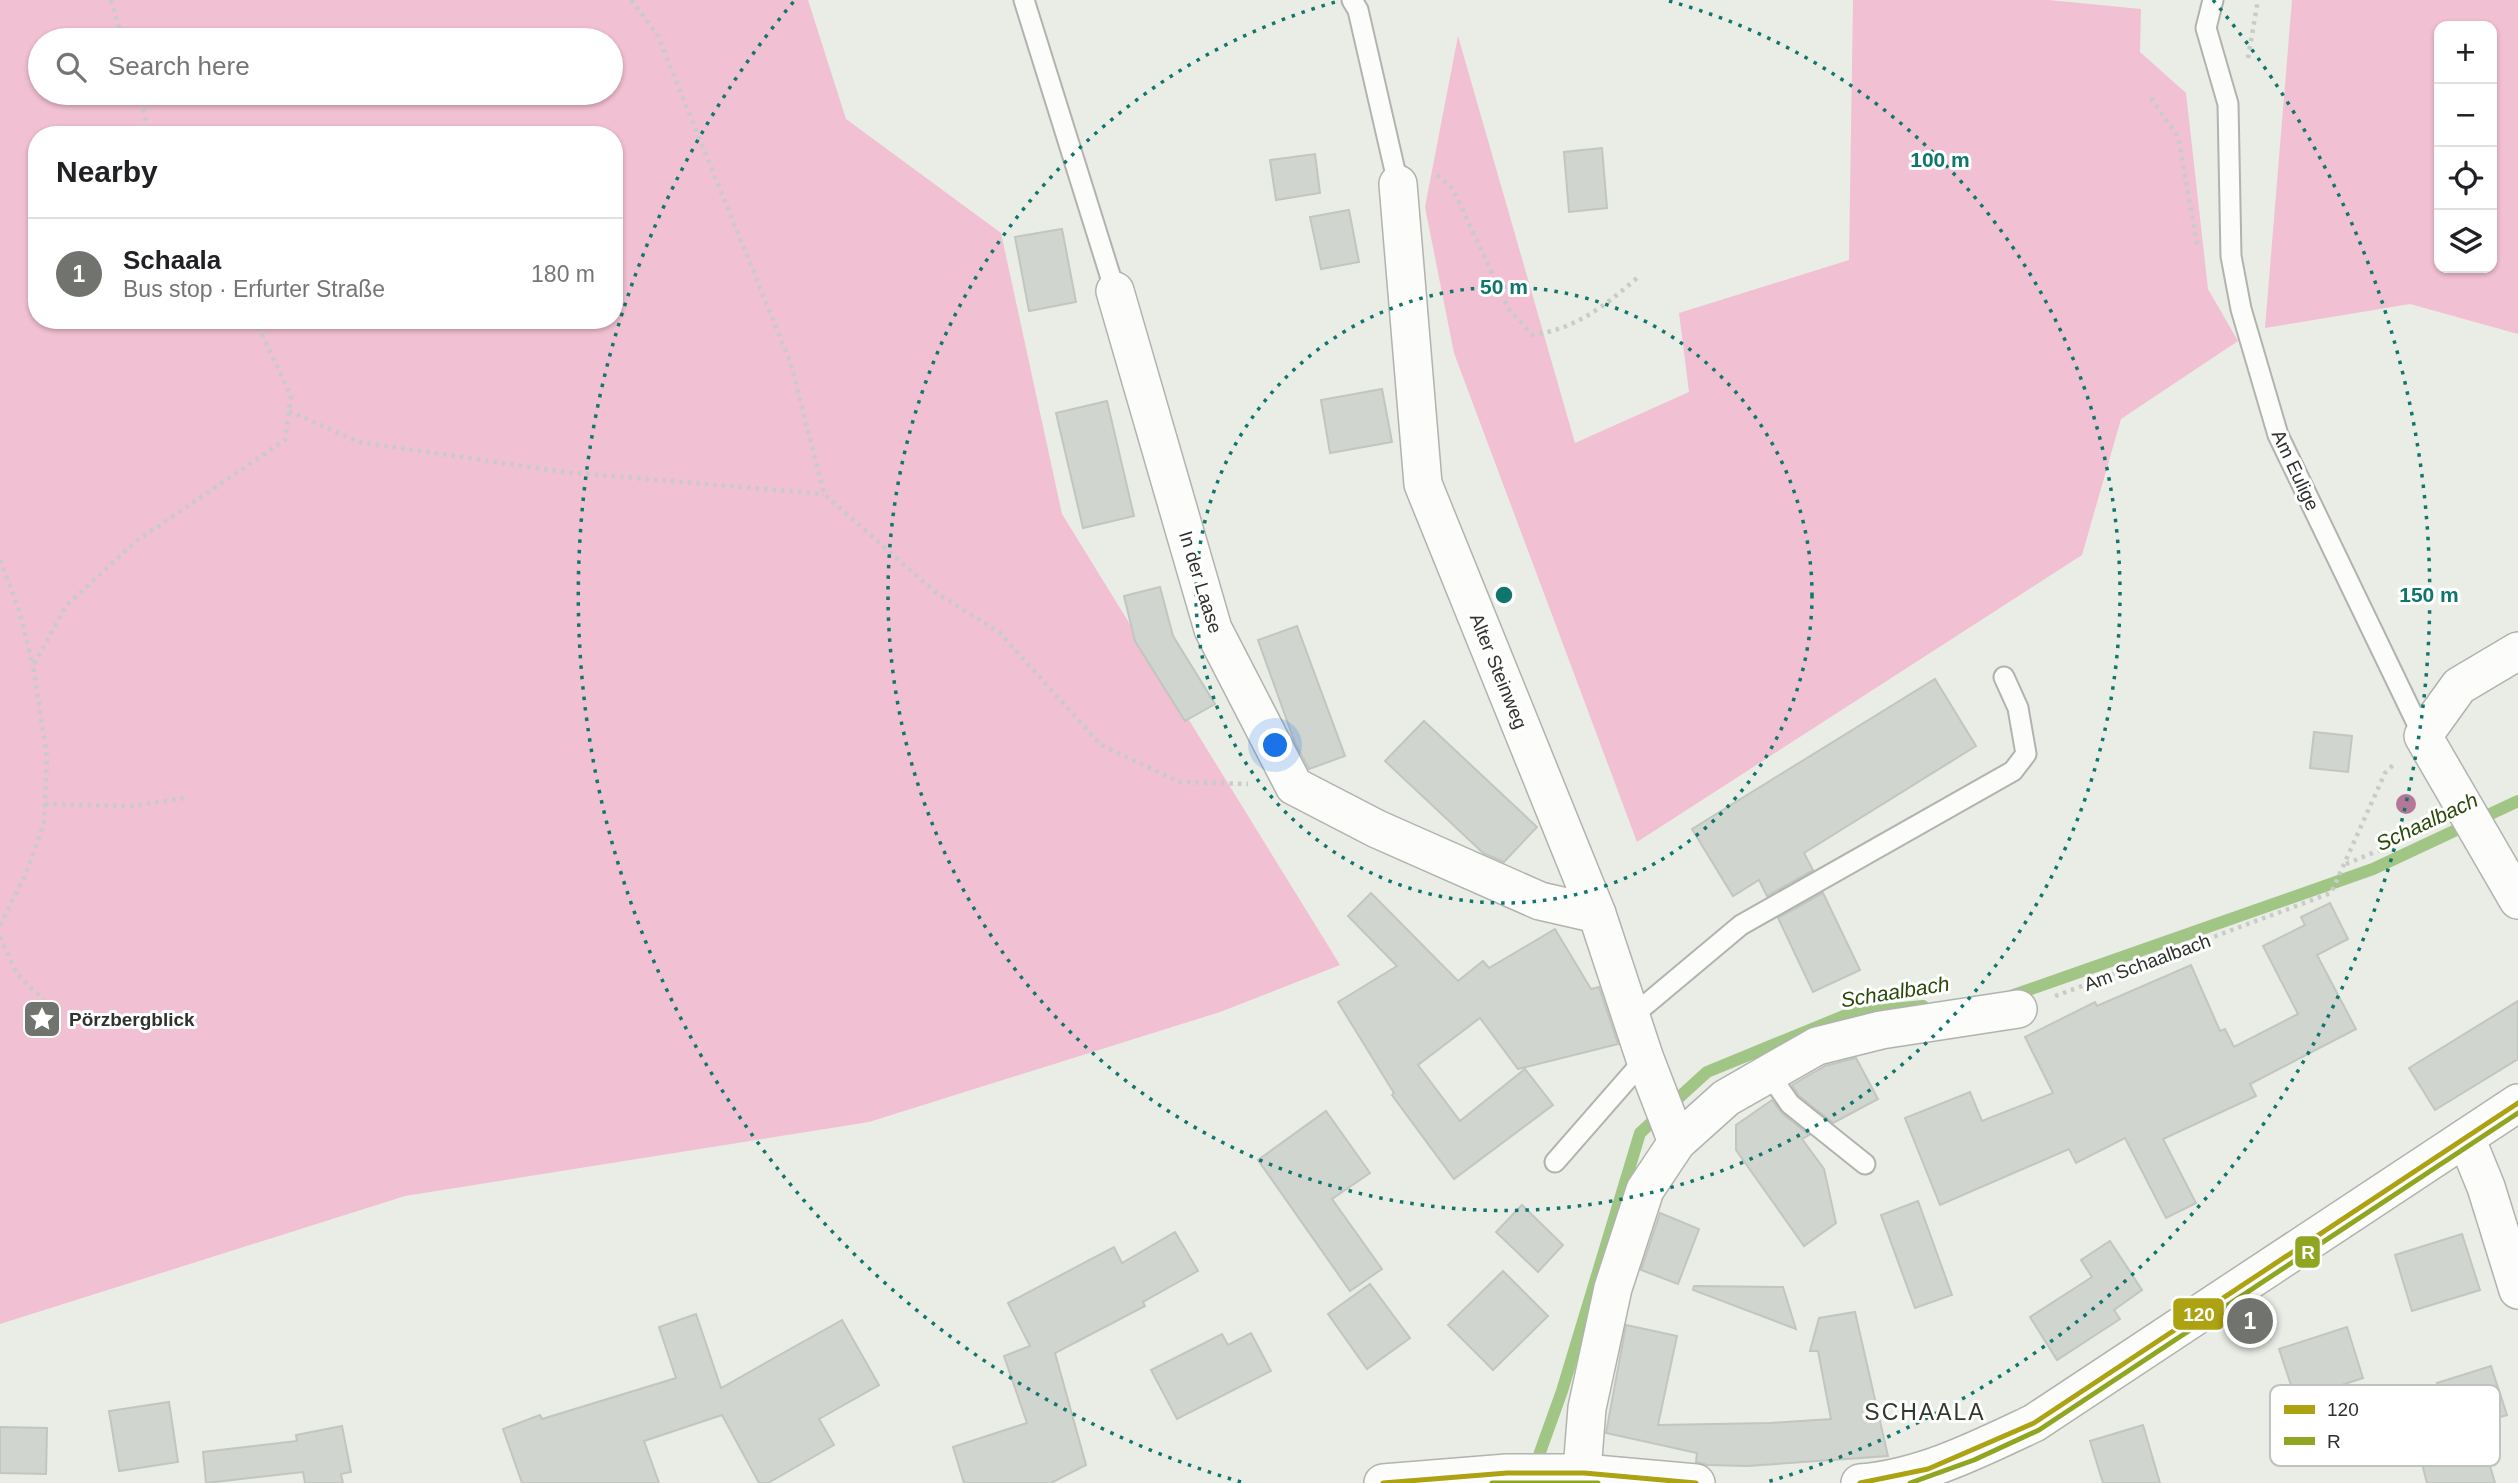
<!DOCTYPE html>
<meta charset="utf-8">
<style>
:root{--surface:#fff;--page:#f2f2f2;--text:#202124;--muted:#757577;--line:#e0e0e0;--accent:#70736e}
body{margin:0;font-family:Arial,sans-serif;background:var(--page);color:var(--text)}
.controls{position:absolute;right:21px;top:21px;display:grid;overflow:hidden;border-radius:14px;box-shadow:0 2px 5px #0004}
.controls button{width:63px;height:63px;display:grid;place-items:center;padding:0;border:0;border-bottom:2px solid var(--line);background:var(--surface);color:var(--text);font:35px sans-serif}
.you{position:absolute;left:1276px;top:746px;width:24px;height:24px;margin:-18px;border:5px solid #fff;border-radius:50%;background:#1a73e8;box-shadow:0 0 0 10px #1a73e833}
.badge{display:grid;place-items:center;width:46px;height:46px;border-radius:50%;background:var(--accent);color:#fff;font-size:23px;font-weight:700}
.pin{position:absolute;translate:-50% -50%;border:4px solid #fff;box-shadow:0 2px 7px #0006}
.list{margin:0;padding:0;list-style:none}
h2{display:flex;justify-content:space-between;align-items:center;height:91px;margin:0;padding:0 28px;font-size:30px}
h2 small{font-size:23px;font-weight:400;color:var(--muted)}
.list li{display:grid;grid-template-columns:46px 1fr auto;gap:21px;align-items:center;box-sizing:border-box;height:112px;padding:0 28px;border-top:2px solid var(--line)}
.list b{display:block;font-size:26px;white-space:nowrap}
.list p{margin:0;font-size:23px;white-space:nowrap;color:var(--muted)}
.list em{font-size:23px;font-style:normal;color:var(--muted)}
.icon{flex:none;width:38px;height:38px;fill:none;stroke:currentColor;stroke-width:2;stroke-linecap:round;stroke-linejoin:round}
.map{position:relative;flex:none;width:2518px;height:1483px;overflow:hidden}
.search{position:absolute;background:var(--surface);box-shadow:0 2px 5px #0004;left:28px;top:28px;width:595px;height:77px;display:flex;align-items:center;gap:18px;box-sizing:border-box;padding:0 24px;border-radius:38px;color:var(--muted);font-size:26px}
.panel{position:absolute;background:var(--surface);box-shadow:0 2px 5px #0004;left:28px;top:126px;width:595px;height:203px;border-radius:28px}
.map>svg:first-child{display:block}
.green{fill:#f1c0d2;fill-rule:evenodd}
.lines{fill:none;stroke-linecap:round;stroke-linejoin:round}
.stream{stroke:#a1c585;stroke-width:12}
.building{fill:#d1d5cf;stroke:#c2c5c0;stroke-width:2}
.lane-casing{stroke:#b0b3ae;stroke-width:23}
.street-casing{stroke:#b0b3ae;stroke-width:40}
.path{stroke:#cacbc8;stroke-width:4.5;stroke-dasharray:3.5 5;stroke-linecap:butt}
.lane{stroke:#fcfcfb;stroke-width:19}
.street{stroke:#fcfcfb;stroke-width:37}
.bus-1-casing{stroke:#fff;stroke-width:10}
.bus-2-casing{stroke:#fff;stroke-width:10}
.bus-1{stroke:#aca212;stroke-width:5}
.bus-2{stroke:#90a522;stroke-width:5}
.tree{fill:#b57797}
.ring{fill:none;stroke:#0f766e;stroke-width:3.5;stroke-dasharray:3.5 7}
.labels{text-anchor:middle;stroke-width:6;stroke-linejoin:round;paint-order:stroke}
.street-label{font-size:19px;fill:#2f322d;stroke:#fff}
.poi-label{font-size:19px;font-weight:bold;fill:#2f322d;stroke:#fff;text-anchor:start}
.water-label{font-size:21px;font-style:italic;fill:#2a4909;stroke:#fff}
.quarter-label{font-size:23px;letter-spacing:2px;fill:#32382e;stroke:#fff}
.key{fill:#fff;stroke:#c1c2c0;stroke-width:2}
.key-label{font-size:19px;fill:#2f322d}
.centre{fill:#0f766e;stroke:#fff;stroke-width:3.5}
.ring-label{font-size:21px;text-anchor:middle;font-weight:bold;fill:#0f766e;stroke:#fff;stroke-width:6;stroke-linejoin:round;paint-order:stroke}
.line-badge{stroke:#fff;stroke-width:2.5}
.badge-label{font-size:19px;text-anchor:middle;font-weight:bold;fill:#fff}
</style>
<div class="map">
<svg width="2518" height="1483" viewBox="0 0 2518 1483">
<rect width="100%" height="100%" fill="#e9ede6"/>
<g class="green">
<path d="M0 0H808L846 119 1001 233 1062 514 1340 965 1220 1012 869 1122 405 1196 0 1324ZM40 40H611V93H40ZM37 135H614V320H37Z"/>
<polygon points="1853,0 2049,0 2141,9 2140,52 2186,93 2208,289 2238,341 2121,419 2082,555 1637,842 1454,353 1425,207 1458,36 1575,443 1689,392 1679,313 1849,260"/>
<path d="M2292 0H2518V334L2410 304 2265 328ZM2439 26H2492V268H2439Z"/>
</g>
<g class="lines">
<g class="stream">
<polyline points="2011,996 2373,869 2518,801"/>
<polyline points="1534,1469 1562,1391 1640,1133 1707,1072 1851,1013 1923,1006"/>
</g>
</g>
<g class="building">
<polygon points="1602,148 1607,208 1569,212 1564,152"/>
<polygon points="1315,154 1320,193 1276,200 1270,160"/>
<polygon points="1349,210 1359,262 1321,269 1310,217"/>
<polygon points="1062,229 1076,302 1029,311 1015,237"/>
<polygon points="1382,389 1392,442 1330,453 1321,400"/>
<polygon points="1107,401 1134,516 1083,528 1056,413"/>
<polygon points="1160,587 1173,636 1215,704 1185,721 1135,641 1124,596"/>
<polygon points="1297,626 1345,756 1309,769 1295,743 1258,640"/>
<polygon points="1935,679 1976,746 1804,853 1813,870 1767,896 1759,880 1733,896 1692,829"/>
<polygon points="1424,721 1537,827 1504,862 1483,853 1385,761"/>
<polygon points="2314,732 2352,736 2348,772 2310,768"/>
<polygon points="1371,893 1458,981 1483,961 1489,968 1555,929 1591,989 1599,987 1618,1044 1518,1069 1480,1018 1418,1065 1460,1121 1525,1069 1553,1105 1454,1179 1392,1095 1394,1093 1338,1002 1397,966 1348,916"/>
<polygon points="1823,893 1860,970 1813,992 1778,918"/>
<polygon points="2330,903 2348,939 2317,955 2356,1029 2250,1084 2256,1096 2163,1139 2196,1203 2166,1218 2125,1138 2076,1163 2069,1149 1940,1205 1905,1118 1970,1092 1982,1121 2053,1093 2025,1037 2095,1002 2097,1006 2191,965 2220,1031 2225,1029 2234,1047 2298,1014 2263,946 2305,925 2301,917"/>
<polygon points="2518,1001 2518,1059 2435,1110 2409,1068"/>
<polygon points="1856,1058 1878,1099 1833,1123 1799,1096 1792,1085 1825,1066"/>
<polygon points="1772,1100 1782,1113 1809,1135 1802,1139 1824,1169 1836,1223 1804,1246 1736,1150 1736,1125"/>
<polygon points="1326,1111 1370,1173 1332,1199 1382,1269 1350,1291 1258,1160"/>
<polygon points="1918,1201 1952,1295 1915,1308 1881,1215"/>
<polygon points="1522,1205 1563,1245 1538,1272 1496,1232"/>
<polygon points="1660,1213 1699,1229 1678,1284 1641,1270"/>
<polygon points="1175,1232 1198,1271 1143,1302 1145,1306 1055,1353 1086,1465 1051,1483 964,1483 953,1447 1027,1423 1004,1356 1030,1346 1008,1303 1114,1247 1122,1263"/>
<polygon points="2462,1234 2480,1290 2412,1311 2395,1255"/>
<polygon points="2110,1241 2142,1290 2114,1310 2120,1319 2057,1360 2030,1317 2092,1277 2081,1260"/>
<polygon points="1503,1271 1548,1316 1493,1370 1448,1325"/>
<polygon points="1370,1284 1410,1338 1367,1369 1328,1314"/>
<polygon points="1694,1286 1783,1287 1796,1329 1693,1290"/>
<polygon points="1855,1312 1888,1456 1748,1466 1707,1465 1696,1462 1697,1453 1606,1433 1626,1325 1677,1336 1658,1425 1770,1423 1831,1419 1818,1351 1810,1351 1819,1318"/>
<polygon points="696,1314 721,1388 842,1320 879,1385 819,1419 834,1445 768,1483 759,1483 722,1415 644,1441 659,1483 522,1483 503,1429 540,1415 542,1419 676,1378 659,1327"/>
<polygon points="2347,1327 2363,1378 2296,1400 2279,1349"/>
<polygon points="1251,1333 1271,1371 1177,1419 1151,1370 1222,1334 1228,1345"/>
<polygon points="2491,1366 2507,1415 2452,1432 2437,1383"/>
<polygon points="169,1402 178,1462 119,1471 109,1411"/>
<polygon points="2143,1425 2160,1483 2103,1483 2090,1441"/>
<polygon points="342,1426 351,1472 341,1474 343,1483 305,1483 303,1472 206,1483 203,1452 297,1441 296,1435"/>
<polygon points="0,1427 47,1428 46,1474 0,1473"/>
<polygon points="2482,1439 2495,1483 2427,1483 2420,1456"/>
</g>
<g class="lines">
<defs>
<g id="lane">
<polyline points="1024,0 1115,291"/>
<polyline points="1352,0 1358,10 1398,184"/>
<polyline points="2213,0 2206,28 2228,104 2231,256 2241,309 2278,435 2423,736"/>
<polyline points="1631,1017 1741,925 2013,771 2026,754 2018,708 2004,677"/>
<polyline points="1769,1074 1790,1104 1865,1164"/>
<polyline points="1555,1162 1645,1059"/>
</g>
<g id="street">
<polyline points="1398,184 1423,484 1597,914 1645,1059 1677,1142"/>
<polyline points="1115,291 1213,629 1294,786 1377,829 1540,901 1597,914"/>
<polyline points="2518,651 2459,686 2423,736 2518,900"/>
<polyline points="2466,1138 2486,1187 2518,1290"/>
<polyline points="1383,1483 1507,1473 1584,1473 1696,1483"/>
<polyline points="1581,1483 1587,1408 1613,1288 1645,1190 1677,1142 1726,1098 1817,1046 1881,1030 2018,1009"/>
<path d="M1860 1483C1922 1478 1979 1449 2034 1423L2518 1103"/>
</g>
</defs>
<use href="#lane" class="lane-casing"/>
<use href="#street" class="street-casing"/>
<g class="path">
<polyline points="111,0 123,40"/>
<polyline points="631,0 657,34 791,364 824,494 935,592 999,632 1101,745 1180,782 1248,784"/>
<polyline points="2248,58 2258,0"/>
<polyline points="138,93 150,135"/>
<polyline points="2151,98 2178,137 2198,249"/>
<path d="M1437 175 1453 189 1509 310 1533 335C1575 329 1605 306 1637 278"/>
<polyline points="289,411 359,442 564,472 824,494"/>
<polyline points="0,560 19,610 33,666"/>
<polyline points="45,804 131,806 186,798"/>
<polyline points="2346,864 2418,834 2426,817"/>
<polyline points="0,925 25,876 44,823 47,757 33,666 66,606 135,542 285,440 291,396 255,320"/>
<polyline points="0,937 17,974 44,1000"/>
<polyline points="2055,996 2331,893 2385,773 2394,764"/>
</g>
<use href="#lane" class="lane"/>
<use href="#street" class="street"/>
<defs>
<g id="bus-1">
<polyline points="1383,1483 1507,1473 1584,1473 1696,1483"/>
<polyline points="1860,1483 1928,1469 2034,1423 2518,1103"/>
</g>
<g id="bus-2">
<polyline points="1492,1483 1598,1483"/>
<polyline points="1910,1483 1974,1460 2039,1430 2518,1113"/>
</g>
</defs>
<use href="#bus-1" class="bus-1-casing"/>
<use href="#bus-2" class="bus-2-casing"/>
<use href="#bus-1" class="bus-1"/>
<use href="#bus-2" class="bus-2"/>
</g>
<circle class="tree" cx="2406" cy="804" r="10"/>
<g class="ring">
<circle cx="1504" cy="595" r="308"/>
<path d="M1669 1A616 616 0 1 1 1339 1"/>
<path d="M1241 1482A925 925 0 0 1 795 0M2213 0A925 925 0 0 1 1767 1482"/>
</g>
<defs>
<symbol id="sight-square" viewBox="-11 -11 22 22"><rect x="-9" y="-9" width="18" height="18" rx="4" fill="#70736e" stroke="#fff"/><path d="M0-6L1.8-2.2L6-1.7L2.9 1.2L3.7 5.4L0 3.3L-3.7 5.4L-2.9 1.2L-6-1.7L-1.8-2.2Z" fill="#fff"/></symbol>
</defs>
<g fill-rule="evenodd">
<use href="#sight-square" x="20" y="997" width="44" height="44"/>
</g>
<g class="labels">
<g class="street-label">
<text transform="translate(2296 470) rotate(65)" y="7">Am Eulige</text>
<text transform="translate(1201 582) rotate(73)" y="7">In der Laase</text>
<text transform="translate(1499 671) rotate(68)" y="7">Alter Steinweg</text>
<text transform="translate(2147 962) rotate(-20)" y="7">Am Schaalbach</text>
</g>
<g class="poi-label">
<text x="69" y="1026">Pörzbergblick</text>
</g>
<g class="water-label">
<text transform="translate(2427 822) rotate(-25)" y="7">Schaalbach</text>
<text transform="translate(1895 992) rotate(-9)" y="7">Schaalbach</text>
</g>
<g class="quarter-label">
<text x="1925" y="1420">SCHAALA</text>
</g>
</g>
<rect x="2270" y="1385" width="230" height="81" rx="10" class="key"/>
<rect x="2284" y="1405" width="31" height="9" fill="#aca212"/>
<rect x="2284" y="1437" width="31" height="8" fill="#90a522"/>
<g class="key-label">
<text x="2327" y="1416">120</text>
<text x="2327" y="1448">R</text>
</g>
<circle cx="1504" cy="595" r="10" class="centre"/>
<g class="ring-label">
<text x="1940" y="167">100 m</text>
<text x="1504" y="294">50 m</text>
<text x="2429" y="602">150 m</text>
</g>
<g class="line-badge">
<rect x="2294" y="1235" width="27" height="34" rx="7" fill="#90a522"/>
<rect x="2172" y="1297" width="53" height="34" rx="7" fill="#aca212"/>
</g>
<g class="badge-label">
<text x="2308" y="1259">R</text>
<text x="2199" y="1321">120</text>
</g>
</svg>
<div class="controls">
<button>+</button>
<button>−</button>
<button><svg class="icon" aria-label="locate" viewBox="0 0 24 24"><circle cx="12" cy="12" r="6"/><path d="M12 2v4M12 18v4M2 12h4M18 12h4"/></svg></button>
<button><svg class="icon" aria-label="layers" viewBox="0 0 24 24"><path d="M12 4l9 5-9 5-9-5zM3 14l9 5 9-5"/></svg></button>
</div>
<div class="you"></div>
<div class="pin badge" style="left:2250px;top:1321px">1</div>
<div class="search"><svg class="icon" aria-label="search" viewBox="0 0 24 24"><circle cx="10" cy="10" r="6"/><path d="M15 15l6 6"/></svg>Search here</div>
<section class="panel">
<h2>Nearby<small></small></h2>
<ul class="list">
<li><span class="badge">1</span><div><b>Schaala</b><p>Bus stop · Erfurter Straße</p></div><em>180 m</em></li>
</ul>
</section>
</div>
